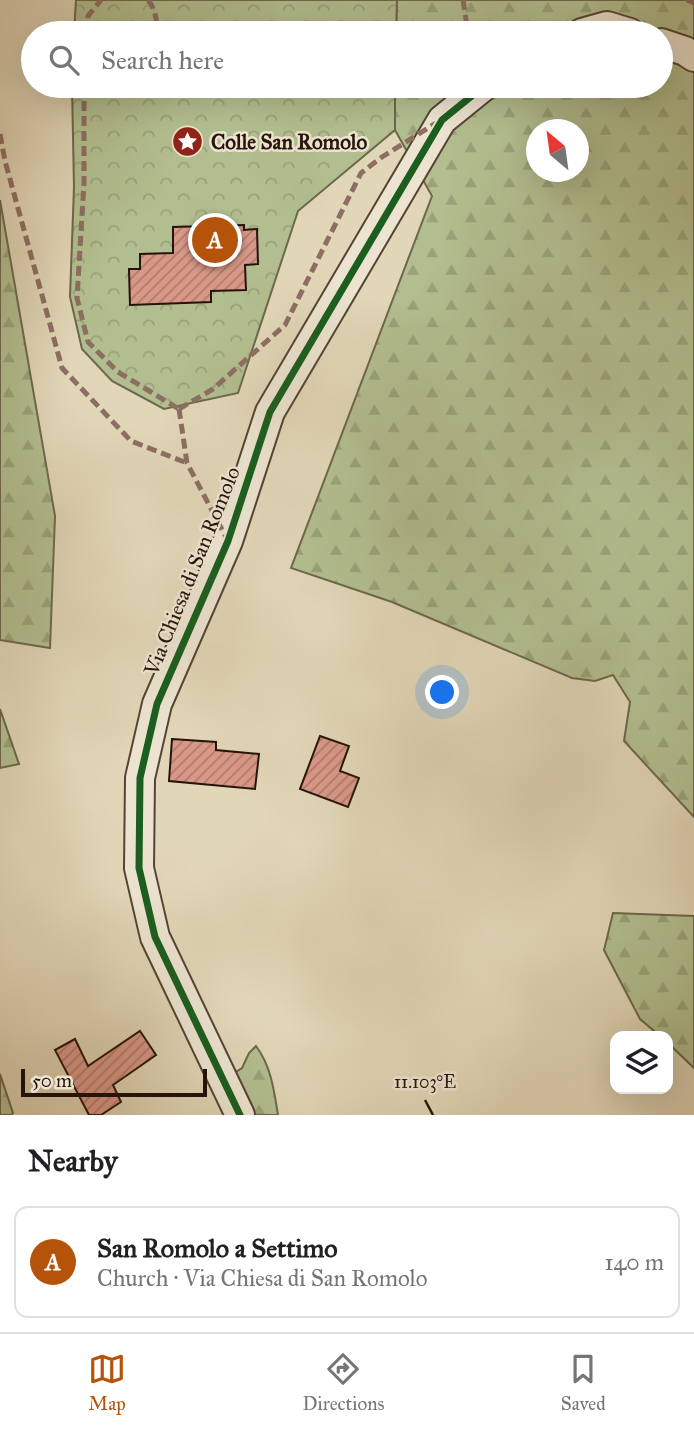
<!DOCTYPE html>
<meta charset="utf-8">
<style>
:root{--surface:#fff;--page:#f2f2f2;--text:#202124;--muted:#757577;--line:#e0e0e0;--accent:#b45309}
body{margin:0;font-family:"IM FELL Great Primer",serif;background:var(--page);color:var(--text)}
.controls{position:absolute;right:21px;bottom:21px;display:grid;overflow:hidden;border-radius:14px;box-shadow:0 7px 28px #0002}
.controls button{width:63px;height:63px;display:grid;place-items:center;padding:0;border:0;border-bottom:2px solid var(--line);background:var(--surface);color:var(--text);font:35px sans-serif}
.compass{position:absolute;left:526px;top:119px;width:63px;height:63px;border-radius:50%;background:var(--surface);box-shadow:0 7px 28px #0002;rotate:331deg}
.scale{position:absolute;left:21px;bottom:18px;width:186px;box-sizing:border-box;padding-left:7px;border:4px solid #26130a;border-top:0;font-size:19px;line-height:24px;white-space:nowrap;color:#26130a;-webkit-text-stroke:5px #ece4d0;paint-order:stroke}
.you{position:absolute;left:443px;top:693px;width:24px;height:24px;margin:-18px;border:5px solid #fff;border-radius:50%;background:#1a73e8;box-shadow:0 0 0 10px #1a73e833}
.badge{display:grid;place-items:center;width:46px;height:46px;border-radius:50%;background:var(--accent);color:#fff;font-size:23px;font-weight:700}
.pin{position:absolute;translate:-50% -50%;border:4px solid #fff;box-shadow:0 2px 7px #0006}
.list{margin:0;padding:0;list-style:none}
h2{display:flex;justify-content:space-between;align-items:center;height:91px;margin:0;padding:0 28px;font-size:30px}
h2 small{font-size:23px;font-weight:400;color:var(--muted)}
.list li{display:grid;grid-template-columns:46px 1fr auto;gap:21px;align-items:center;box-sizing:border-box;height:112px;margin:0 14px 14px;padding:0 14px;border:2px solid var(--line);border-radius:14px}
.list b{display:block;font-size:26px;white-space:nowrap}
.list p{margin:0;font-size:23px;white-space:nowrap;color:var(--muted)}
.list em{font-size:23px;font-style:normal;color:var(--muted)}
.icon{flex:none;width:38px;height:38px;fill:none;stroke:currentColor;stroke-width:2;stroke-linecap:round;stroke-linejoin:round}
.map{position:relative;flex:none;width:694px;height:1115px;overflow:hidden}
.search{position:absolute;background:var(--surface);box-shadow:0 7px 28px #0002;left:21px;right:21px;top:21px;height:77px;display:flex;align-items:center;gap:18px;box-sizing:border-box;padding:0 24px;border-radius:38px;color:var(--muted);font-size:26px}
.sheet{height:217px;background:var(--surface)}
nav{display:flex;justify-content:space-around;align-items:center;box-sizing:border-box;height:98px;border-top:2px solid var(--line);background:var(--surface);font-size:19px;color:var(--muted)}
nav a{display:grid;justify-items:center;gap:4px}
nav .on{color:var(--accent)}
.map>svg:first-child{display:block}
.forest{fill:url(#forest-firs);stroke:#6c684c;stroke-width:2;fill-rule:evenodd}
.park{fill:url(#park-crowns);stroke:#6c684c;stroke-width:2}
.building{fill:url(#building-hatch);stroke:#26130a;stroke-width:2}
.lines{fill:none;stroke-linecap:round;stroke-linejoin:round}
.minor-casing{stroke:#554435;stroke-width:32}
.minor{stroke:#ece4d0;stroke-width:28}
.quiet{stroke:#8d6e63;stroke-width:5;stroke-dasharray:10 5;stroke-linecap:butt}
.cycleway-casing{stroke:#ece4d0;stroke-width:11}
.cycleway{stroke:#1b5e20;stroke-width:7}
.ticks{fill:none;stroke:#26130a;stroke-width:2.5}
.labels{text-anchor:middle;stroke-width:5;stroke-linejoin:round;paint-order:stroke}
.poi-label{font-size:21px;font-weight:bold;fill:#26130a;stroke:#ece4d0;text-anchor:start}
.street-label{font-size:21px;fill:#26130a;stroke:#ece4d0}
.ticks-label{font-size:18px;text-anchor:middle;fill:#26130a;stroke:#ece4d0;stroke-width:5;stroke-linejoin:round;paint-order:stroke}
</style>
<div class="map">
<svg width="694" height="1115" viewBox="0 0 694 1115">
<defs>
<pattern id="forest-firs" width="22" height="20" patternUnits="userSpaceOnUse" patternTransform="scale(1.75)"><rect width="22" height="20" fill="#b2be8f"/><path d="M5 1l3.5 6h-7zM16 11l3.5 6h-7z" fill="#99a27a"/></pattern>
<pattern id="park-crowns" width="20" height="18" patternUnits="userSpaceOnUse" patternTransform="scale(1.75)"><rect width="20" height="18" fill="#b2be8f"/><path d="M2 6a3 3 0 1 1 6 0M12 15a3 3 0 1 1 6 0" fill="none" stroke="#99a27a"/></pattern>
<pattern id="building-hatch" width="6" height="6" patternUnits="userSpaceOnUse" patternTransform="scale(1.75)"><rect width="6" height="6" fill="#d99887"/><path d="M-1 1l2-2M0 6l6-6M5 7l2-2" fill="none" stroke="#b07b6d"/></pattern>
</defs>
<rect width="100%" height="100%" fill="#e1d6b7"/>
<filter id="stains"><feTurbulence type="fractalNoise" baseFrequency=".00286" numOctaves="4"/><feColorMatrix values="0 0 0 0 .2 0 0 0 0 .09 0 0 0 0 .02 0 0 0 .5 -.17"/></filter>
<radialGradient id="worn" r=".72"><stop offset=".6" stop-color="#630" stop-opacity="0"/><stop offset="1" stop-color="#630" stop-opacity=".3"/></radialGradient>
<g class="forest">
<path d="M397 0H694V817L624 741 630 702 613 675 595 681 572 678 392 602 291 568 432 196 395 130V86H661V33H396ZM536 130H578V172H536Z"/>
<polygon points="0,200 55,516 50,648 0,640"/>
<polygon points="0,709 19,764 0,768"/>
<polygon points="613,913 694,916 694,1068 668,1043 668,1036 660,1036 640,1019 604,950"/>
<path d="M256 1046C271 1066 274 1090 278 1115H240L223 1080 242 1068 249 1053Z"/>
<polygon points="0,1074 13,1113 11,1115 0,1115"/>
</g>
<g class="park">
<polygon points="76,0 397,0 396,33 74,33"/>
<polygon points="72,86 395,86 395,130 298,211 238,393 164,409 112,381 82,349 70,297 74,187"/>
</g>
<g class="building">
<polygon points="244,225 244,230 257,229 258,264 245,265 246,290 211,291 211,302 130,305 129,269 140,269 140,254 173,253 173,227"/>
<polygon points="320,736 349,746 340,771 359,778 348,807 300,789"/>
<polygon points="172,739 216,742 216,750 259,754 255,789 169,781"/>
<polygon points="140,1031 156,1055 113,1085 121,1102 101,1115 89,1115 55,1050 75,1039 88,1066"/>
</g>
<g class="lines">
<defs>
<g id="minor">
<polyline points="582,33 607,26 630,33"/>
<polyline points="661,43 685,51 694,57"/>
<polyline points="240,1115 155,937 139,868 140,778 157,704 228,541 270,412 442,120 484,86"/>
</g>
</defs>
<use href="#minor" class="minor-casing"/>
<use href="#minor" class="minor"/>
<g class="quiet">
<path d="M148 0C155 8 158 22 156 33"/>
<polyline points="463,0 468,33"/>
<polyline points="687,0 694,3"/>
<polyline points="87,33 88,16 101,0"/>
<polyline points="627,33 627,32"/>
<polyline points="84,86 84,183 77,298 88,342 118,372 179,409"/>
<polyline points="0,134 5,161 62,368 131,441 187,463"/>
<polyline points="179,409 213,389 285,325 361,173 382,157 436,123"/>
<polyline points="179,409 187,463 228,541"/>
</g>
<defs>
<polyline id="cycleway" points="240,1115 155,937 139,868 140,778 157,704 228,541 270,412 442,120 484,86"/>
</defs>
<use href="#cycleway" class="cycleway-casing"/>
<use href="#cycleway" class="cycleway"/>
</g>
<path class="ticks" d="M425 1100 433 1115"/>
<defs>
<symbol id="sight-disc" viewBox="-11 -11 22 22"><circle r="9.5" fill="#8f2418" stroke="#ece4d0"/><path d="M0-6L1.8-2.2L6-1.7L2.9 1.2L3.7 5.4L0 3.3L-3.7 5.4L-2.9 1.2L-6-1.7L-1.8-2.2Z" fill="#fff"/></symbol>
</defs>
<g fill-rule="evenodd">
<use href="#sight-disc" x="170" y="124" width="35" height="35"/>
</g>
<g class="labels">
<g class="poi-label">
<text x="211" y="149">Colle San Romolo</text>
</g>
<g class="street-label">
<text transform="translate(192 571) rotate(-68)" y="7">Via Chiesa di San Romolo</text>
</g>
</g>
<g class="ticks-label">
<text x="425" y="1088">11.103°E</text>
</g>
<rect width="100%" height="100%" filter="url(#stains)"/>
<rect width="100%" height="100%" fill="url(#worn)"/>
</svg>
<div class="controls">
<button><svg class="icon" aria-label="layers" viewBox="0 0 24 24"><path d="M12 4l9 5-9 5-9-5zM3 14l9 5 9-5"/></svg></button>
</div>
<svg class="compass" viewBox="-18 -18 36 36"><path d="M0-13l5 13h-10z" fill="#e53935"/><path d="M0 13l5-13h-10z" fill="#757577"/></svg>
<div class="scale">50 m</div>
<div class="you"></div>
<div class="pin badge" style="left:215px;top:240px">A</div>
<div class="search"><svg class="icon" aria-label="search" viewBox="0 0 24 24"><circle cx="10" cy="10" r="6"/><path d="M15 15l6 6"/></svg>Search here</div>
</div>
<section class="sheet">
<h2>Nearby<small></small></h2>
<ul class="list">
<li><span class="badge">A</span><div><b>San Romolo a Settimo</b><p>Church · Via Chiesa di San Romolo</p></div><em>140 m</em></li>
</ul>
</section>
<nav>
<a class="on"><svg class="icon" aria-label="map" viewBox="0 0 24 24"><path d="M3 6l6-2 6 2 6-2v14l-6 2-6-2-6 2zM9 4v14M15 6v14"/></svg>Map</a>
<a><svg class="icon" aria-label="directions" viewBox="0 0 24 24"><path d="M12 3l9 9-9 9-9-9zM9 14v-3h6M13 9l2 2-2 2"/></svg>Directions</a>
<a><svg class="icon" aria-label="saved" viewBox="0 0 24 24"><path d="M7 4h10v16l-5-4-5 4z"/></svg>Saved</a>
</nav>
